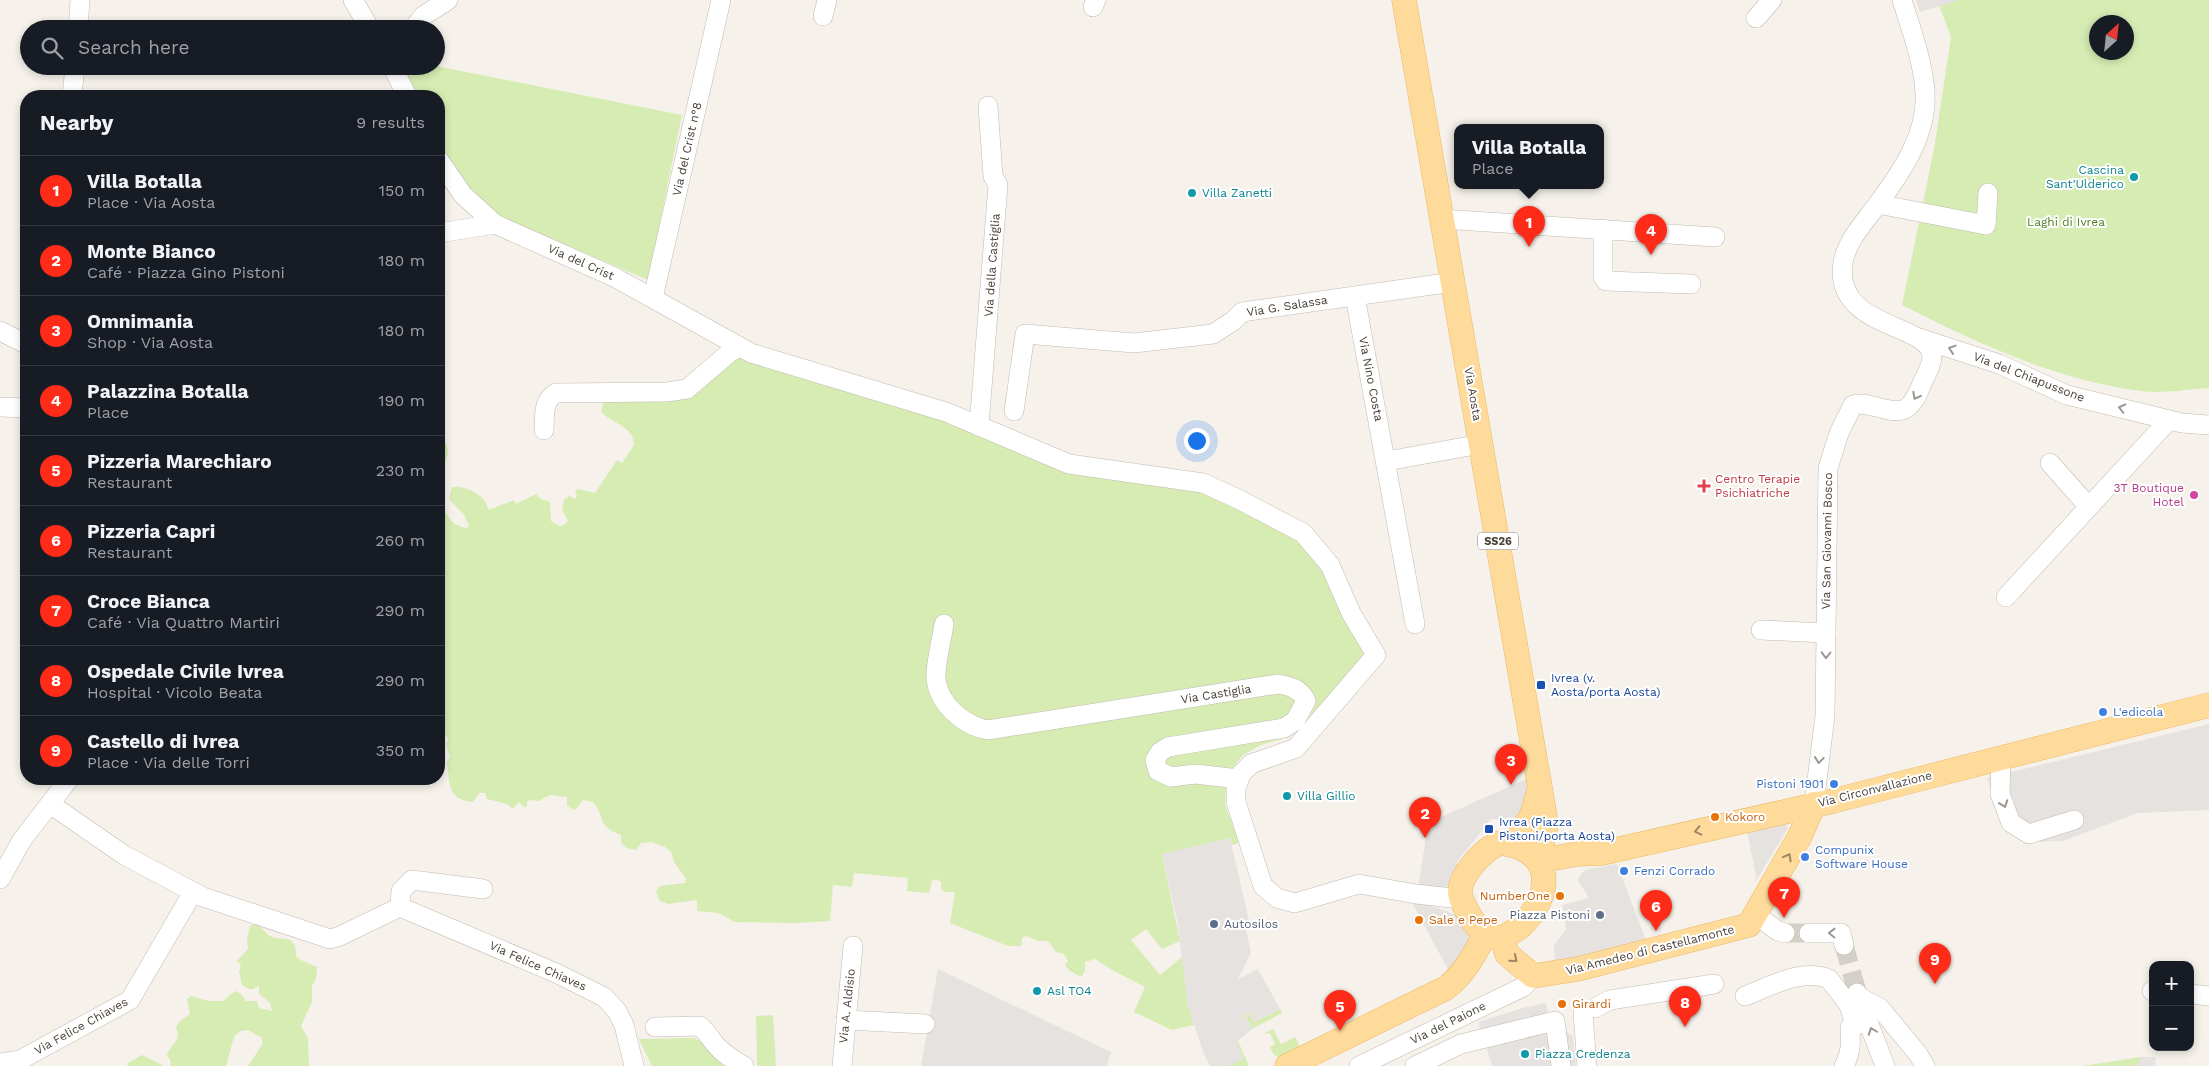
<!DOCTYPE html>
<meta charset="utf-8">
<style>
:root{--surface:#171b24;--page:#242831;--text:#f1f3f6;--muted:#9ea1a6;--line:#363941;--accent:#ff2b19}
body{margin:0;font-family:"Work Sans",sans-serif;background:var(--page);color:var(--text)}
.controls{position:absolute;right:15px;bottom:15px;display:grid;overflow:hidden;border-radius:10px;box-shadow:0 2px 8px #0003}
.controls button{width:45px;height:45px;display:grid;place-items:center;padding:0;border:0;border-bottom:1px solid var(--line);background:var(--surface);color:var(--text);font:25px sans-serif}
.compass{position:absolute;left:2089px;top:15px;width:45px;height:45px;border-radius:50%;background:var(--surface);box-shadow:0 2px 8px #0003;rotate:27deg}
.you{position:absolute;left:1196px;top:440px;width:18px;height:18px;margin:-12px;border:4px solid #fff;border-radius:50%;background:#1a73e8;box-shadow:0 0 0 8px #1a73e833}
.badge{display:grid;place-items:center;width:32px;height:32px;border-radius:50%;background:var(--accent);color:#fff;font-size:16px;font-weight:700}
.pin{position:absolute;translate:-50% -41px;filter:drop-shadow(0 1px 2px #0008)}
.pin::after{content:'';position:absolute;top:26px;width:18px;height:15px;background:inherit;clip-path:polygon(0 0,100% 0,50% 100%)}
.popup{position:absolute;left:1454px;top:124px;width:150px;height:65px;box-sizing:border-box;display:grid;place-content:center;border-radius:10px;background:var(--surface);filter:drop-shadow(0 1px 4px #0005);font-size:16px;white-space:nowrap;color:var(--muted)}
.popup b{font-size:19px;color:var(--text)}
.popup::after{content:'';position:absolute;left:50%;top:100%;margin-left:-10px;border:10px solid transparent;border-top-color:var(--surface)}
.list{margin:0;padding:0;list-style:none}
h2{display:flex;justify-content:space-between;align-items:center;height:65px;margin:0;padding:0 20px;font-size:21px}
h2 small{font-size:16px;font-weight:400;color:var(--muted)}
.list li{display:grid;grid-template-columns:32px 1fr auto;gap:15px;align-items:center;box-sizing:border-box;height:70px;padding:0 20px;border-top:1px solid var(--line)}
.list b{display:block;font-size:19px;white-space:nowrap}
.list p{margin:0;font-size:16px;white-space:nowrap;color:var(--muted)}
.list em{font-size:16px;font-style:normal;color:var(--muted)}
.icon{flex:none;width:28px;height:28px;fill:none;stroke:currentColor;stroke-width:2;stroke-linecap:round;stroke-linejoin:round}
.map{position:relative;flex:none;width:2209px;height:1066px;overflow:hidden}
.search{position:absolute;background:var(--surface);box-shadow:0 2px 8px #0003;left:20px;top:20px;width:425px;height:55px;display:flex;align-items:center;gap:12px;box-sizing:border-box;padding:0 18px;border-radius:28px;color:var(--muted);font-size:19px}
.panel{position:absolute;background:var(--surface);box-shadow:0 2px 8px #0003;left:20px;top:90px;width:425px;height:695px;border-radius:20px}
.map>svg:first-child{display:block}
.green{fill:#d6ecb3;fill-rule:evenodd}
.parking{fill:#e5e2df}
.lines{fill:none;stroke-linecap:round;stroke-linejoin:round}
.minor-tunnel{stroke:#d4cfc7;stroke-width:19;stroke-dasharray:19 9;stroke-linecap:butt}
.minor-casing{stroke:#c2b9ad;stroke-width:20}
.major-casing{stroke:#eab866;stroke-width:25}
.minor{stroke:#fff;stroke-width:19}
.major{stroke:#ffdb9b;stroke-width:24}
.oneway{stroke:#9c9792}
.oneway2{stroke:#9c8765}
.culture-dot{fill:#0f9aa8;stroke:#fff;stroke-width:2}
.health-dot{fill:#e0444e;stroke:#fff;stroke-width:2}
.hotel-dot{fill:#d1479c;stroke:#fff;stroke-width:2}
.transit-dot{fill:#1a4fb4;stroke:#fff;stroke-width:2}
.shop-dot{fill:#3f7fe0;stroke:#fff;stroke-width:2}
.food-dot{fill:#e8710a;stroke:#fff;stroke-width:2}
.service-dot{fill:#5c6f8a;stroke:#fff;stroke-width:2}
.labels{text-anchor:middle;stroke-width:4;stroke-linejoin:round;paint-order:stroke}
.shield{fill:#fff;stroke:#817b74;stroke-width:1}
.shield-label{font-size:11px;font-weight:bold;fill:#4b4238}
.street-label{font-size:12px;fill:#4b4238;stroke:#fff}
.culture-label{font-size:12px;fill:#0d838f;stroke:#fff;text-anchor:start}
.park-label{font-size:12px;fill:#508127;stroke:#fff}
.health-label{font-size:12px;fill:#be3a42;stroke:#fff;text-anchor:start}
.hotel-label{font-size:12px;fill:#b23c85;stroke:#fff;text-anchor:end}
.transit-label{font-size:12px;fill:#164399;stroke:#fff;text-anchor:start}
.shop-label{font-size:12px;fill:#366cbe;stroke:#fff;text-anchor:start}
.food-label{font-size:12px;fill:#c56008;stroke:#fff;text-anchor:start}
.service-label{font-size:12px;fill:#4e5e75;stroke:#fff;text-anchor:end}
</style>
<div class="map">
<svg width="2209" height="1066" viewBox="0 0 2209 1066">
<rect width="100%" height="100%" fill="#f6f2eb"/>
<g class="green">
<path d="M1937 0H2209V388C2187 389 2162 394 2141 391 2056 380 1977 343 1902 305L1934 149 1951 37ZM2096 22H2126V52H2096Z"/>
<polygon points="402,66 436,66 682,115 648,280 497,215 457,177 439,140 439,96 417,96"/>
<path d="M731 354 945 415 1068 467 1201 487 1297 539 1324 568 1367 656 1289 737 1261 745 1243 755 1237 762 1227 778 1225 804 1239 843 1232 845 1230 838 1162 854 1180 941 1162 949 1146 929 1131 940 1160 975 1182 957 1188 1006 1194 1025 1172 1030 1134 1012 1145 987 1112 970 1095 959 1085 962V971L1081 977 1070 971 1065 965 1068 961 1064 954 1056 952 1048 941H1038L1026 936 1022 938 1021 946H1008L950 923 955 892H944L941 888V882L936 879 932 881 929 893 907 891 908 878 854 873 852 887 833 885 830 921 795 923 735 922 718 913 697 911V900L668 904 660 901 656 892 660 886 685 883 686 879 674 862 671 852 665 847 652 842 641 843 636 850 627 848 621 843V835C595 825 607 819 593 802L583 800 575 810 567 806V797L550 795 539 801 530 800 527 802V807H524L519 802 513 809 507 804 487 799 485 793H479L473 802C447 800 450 783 447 762L450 757 446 744 448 740 447 736 439 731V718L441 713 439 708V506C450 513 448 526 467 528L469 526 464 515 449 499 452 487C462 486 476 491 483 499 486 502 487 507 489 510L514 500 516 504 536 494 541 499 550 502 551 521 560 526 564 525 568 521 562 510 564 499 570 496 575 499 577 496 575 491 578 489 595 493 617 460 622 463 634 445C633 425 612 424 601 412L604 401 670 398Z"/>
<path d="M439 435C456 453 444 455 442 473 441 478 446 483 445 489L439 501Z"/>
<path d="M254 924C262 926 264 932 270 936 281 942 297 932 296 956L301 960 317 967 316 979 312 986V1002L301 1026 308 1038 309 1066H248L262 1045V1038L248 1030 240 1031 234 1037 226 1066H167H170L171 1062 167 1055C171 1043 182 1042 176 1027L179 1022 190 1014 187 999 191 996 209 1001H223L235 991 240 993 246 1001H257L259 1008 272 1011 270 1003 259 994V986L251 990 242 985 239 971 241 965 237 961 248 949 247 939 250 926Z"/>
<polygon points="1280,1009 1282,1013 1252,1029 1245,1015 1249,1013 1254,1022"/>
<polygon points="773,1015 776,1066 759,1066 757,1065 756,1016"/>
<polygon points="1273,1029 1281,1044 1295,1037 1301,1049 1281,1058 1274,1055 1270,1047 1275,1044 1270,1033 1263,1034"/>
<polygon points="693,1038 706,1043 734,1066 652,1066 639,1039"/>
<polygon points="1238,1041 1249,1066 1228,1066 1243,1059 1236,1042"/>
<polygon points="142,1055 164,1066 127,1066 128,1063"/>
<polygon points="2141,1057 2137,1066 2082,1066"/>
</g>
<g class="parking">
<polygon points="1916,0 1956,0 1957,1 1920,12"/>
<polygon points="2209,724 2209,810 2138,813 2063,841 2032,842 2011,835 1998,810 1987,778"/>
<polygon points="1526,779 1531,795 1517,818 1511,820 1491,819 1457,862 1458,866 1451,886 1418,890 1428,823"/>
<polygon points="1784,823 1788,828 1755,883 1756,876 1747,831"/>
<polygon points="1230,838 1251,929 1246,930 1251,953 1238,979 1258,969 1280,1009 1254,1022 1249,1013 1245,1015 1252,1029 1236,1042 1243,1059 1228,1066 1210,1066 1204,1054 1188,1006 1177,920 1162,854"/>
<polygon points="1617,864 1647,943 1555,963 1554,945 1566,929 1562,905 1589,898 1578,880 1582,873 1588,869"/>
<polygon points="1410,899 1458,915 1469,932 1469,945 1450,973"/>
<polygon points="938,969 1111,1052 1107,1066 921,1066"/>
<polygon points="1546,1003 1548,1014 1573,1037 1576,1066 1490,1066 1492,1065 1478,1022 1523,1008"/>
<polygon points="2141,1057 2156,1057 2155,1066 2137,1066"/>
</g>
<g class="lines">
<g class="minor-tunnel">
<polyline points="1785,933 1809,933"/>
<polyline points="1844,945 1857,992"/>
</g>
<defs>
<g id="minor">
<polyline points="353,0 370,29"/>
<polyline points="1093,7 1096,0"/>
<polyline points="823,16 827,0"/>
<polyline points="1756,18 1772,0"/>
<polyline points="78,29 80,0"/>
<polyline points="413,29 423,16 448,0"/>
<polyline points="392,66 407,96"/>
<polyline points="72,96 75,66"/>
<polyline points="439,160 463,195 495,224 614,277 751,353 946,412 1069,464 1203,483 1240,500 1303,533 1330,565 1351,613 1376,655 1296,748 1251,764 1241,774 1236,788 1236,802 1263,886 1277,898 1295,903 1359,884 1416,894 1461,899"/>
<polyline points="1878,204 1986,225 1988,193"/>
<polyline points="1442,219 1715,237"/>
<polyline points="1603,229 1603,277 1606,281 1691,284"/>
<polyline points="439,233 495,224"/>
<polyline points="1355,296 1415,624"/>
<polyline points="653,298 721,0"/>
<polyline points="0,331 26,344"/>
<polyline points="1919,338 1999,364 2067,395 2182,423 2209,425"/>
<polyline points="0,407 26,408"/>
<polyline points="1014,411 1025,334 1134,343 1213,334 1233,321 1242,312 1453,282"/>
<polyline points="979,426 998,185 993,176 988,106"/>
<path d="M544 430C545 416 542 401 556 393L667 392 687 389 729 353 740 347"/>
<polyline points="1387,461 1481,444"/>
<polyline points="2050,463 2089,507"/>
<polyline points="2006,597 2169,420"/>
<path d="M944 624C942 638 935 665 936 678 938 704 964 726 988 730L1278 684C1290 686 1301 689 1306 701L1295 721 1284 728 1168 747 1160 752 1155 760 1158 771 1171 777 1195 774 1239 779"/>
<polyline points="1761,630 1826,633"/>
<polyline points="2001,756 2000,794 2011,823 2029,834 2074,820"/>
<polyline points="50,804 124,855 203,897 330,939 340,936 400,907 556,973 604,997 617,1011 624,1025 634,1066"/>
<path d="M1814 804 1825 716 1828 468 1839 433 1853 405C1870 400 1889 416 1905 409 1915 404 1919 390 1923 381 1927 373 1932 365 1932 356 1930 323 1833 329 1843 263 1846 241 1865 222 1877 205 1901 173 1928 134 1925 92 1923 61 1911 29 1902 0"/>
<polyline points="0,879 22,840 69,779"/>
<polyline points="400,907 401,891 412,880 483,889"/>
<polyline points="1755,915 1778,931 1785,933"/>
<polyline points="1809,933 1841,933 1844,945"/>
<polyline points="2152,991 2153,991"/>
<polyline points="1857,993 1885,1066"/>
<polyline points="2190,994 2209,996"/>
<path d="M1745 996C1771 986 1801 968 1829 979L1849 1005 1859 997"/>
<polyline points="1859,997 1880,1008 1918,1054 1925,1066"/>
<polyline points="1595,1008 1610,1000 1714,984"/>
<polyline points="1583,1013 1587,1066"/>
<polyline points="846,1020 925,1024"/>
<path d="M655 1027 700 1026C707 1032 710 1038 715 1044 723 1054 734 1060 744 1066"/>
<polyline points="0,1063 20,1060 130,1000 193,892"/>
<polyline points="842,1066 853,946"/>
<polyline points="1359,1066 1523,987 1533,976"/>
<polyline points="1415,1066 1461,1044 1555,1021 1561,1066"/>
<path d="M1844 1066C1851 1053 1851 1044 1850 1028L1855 1026 1849 1005"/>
</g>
<g id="major">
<polyline points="1404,0 1544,811 1546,825 1538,861"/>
<path d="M1501 843C1553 849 1555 893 1521 926 1516 931 1508 934 1502 938 1497 937 1491 937 1486 935 1478 931 1459 901 1460 892 1460 875 1485 847 1501 843Z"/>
<polyline points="1514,845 1532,815 1539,790"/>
<polyline points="1538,861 1577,854 1602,853 1833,801 2209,705"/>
<polyline points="1502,938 1507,954 1533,976 1578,969 1749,925 1800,836 1814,804"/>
<path d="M1287 1066 1446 988C1465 973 1474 955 1485 935"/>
</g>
</defs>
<use href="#minor" class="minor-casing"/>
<use href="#major" class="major-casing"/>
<use href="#minor" class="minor"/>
<use href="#major" class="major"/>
</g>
<defs><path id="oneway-chevron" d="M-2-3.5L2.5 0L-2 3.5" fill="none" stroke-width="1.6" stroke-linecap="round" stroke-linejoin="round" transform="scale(1.25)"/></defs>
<g class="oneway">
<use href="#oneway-chevron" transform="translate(1952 349) rotate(-162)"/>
<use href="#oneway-chevron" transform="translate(1916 396) rotate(118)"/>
<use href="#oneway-chevron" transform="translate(2122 408) rotate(-166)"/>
<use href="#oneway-chevron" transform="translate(1826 655) rotate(91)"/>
<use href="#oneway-chevron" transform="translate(1819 760) rotate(97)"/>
<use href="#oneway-chevron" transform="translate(2004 804) rotate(70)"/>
<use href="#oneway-chevron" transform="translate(1832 933) rotate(-179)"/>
<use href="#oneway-chevron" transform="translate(1872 1031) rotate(-111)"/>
</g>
<g class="oneway2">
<use href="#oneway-chevron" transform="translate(1698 831) rotate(167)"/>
<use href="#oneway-chevron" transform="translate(1788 857) rotate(-61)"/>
<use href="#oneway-chevron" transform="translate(1514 959) rotate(40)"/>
</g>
<g class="culture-dot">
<circle cx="2134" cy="177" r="5"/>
<circle cx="1192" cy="193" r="5"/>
<circle cx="1287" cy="796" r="5"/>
<circle cx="1037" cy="991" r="5"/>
<circle cx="1525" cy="1054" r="5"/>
</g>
<path class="health-dot" d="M1701.5 478.5h5v5h5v5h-5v5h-5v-5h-5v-5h5z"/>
<circle class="hotel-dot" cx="2194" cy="495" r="5"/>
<g class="transit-dot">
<rect x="1536" y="680" width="10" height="10" rx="2.5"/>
<rect x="1484" y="824" width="10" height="10" rx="2.5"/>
</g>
<g class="shop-dot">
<circle cx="2103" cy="712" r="5"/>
<circle cx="1834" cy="784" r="5"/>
<circle cx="1805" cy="857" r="5"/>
<circle cx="1624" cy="871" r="5"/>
</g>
<g class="food-dot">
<circle cx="1715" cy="817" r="5"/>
<circle cx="1560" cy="896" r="5"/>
<circle cx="1419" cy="920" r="5"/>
<circle cx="1562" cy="1004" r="5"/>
</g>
<g class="service-dot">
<circle cx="1600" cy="915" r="5"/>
<circle cx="1214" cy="924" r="5"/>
</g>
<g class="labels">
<rect class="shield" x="1478" y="532.5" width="40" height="17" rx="4"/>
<g class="shield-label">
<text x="1498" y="545">SS26</text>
</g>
<g class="street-label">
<text transform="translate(687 149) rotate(-77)" y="4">Via del Crist n°8</text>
<text transform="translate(581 262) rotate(24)" y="4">Via del Crist</text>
<text transform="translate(992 265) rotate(-86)" y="4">Via della Castiglia</text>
<text transform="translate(1287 306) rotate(-9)" y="4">Via G. Salassa</text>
<text transform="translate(2029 377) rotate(21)" y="4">Via del Chiapussone</text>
<text transform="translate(1371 379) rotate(79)" y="4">Via Nino Costa</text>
<text transform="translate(1473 394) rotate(80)" y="4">Via Aosta</text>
<text transform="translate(1827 541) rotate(-89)" y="4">Via San Giovanni Bosco</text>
<text transform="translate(1216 694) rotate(-9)" y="4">Via Castiglia</text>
<text transform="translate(1875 789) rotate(-14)" y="4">Via Circonvallazione</text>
<text transform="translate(1650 950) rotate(-14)" y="4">Via Amedeo di Castellamonte</text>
<text transform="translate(538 966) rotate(24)" y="4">Via Felice Chiaves</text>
<text transform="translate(847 1006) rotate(-84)" y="4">Via A. Aldisio</text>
<text transform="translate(1448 1023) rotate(-26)" y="4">Via del Paione</text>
<text transform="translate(81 1026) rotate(-29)" y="4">Via Felice Chiaves</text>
</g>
<g class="culture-label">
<text x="2124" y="174" text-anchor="end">Cascina<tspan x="2124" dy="14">Sant'Ulderico</tspan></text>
<text x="1202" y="197">Villa Zanetti</text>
<text x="1297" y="800">Villa Gillio</text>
<text x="1047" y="995">Asl TO4</text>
<text x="1535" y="1058">Piazza Credenza</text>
</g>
<g class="park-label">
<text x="2066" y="226">Laghi di Ivrea</text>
</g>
<g class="health-label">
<text x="1715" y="483">Centro Terapie<tspan x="1715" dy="14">Psichiatriche</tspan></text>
</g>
<g class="hotel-label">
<text x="2184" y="492">3T Boutique<tspan x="2184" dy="14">Hotel</tspan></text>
</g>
<g class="transit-label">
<text x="1551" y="682">Ivrea (v.<tspan x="1551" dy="14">Aosta/porta Aosta)</tspan></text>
<text x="1499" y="826">Ivrea (Piazza<tspan x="1499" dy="14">Pistoni/porta Aosta)</tspan></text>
</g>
<g class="shop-label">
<text x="2113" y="716">L'edicola</text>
<text x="1824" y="788" text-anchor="end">Pistoni 1901</text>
<text x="1815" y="854">Compunix<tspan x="1815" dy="14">Software House</tspan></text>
<text x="1634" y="875">Fenzi Corrado</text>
</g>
<g class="food-label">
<text x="1725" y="821">Kokoro</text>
<text x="1550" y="900" text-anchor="end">NumberOne</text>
<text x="1429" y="924">Sale e Pepe</text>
<text x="1572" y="1008">Girardi</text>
</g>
<g class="service-label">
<text x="1590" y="919">Piazza Pistoni</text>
<text x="1224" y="928" text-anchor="start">Autosilos</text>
</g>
</g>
</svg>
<div class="controls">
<button>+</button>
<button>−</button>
</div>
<svg class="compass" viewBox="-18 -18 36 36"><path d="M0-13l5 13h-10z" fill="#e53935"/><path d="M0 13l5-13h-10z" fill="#9ea1a6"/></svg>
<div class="you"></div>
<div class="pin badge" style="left:1529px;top:247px">1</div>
<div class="popup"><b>Villa Botalla</b>Place</div>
<div class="pin badge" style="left:1425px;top:838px">2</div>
<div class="pin badge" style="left:1511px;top:785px">3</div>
<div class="pin badge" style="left:1651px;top:255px">4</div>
<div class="pin badge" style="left:1340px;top:1031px">5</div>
<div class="pin badge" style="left:1656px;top:931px">6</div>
<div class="pin badge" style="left:1784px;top:918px">7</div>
<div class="pin badge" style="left:1685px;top:1027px">8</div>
<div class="pin badge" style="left:1935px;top:984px">9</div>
<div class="search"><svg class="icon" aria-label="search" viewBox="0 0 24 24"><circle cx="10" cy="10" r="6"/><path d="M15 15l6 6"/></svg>Search here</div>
<section class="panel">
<h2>Nearby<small>9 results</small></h2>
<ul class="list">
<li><span class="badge">1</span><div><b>Villa Botalla</b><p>Place · Via Aosta</p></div><em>150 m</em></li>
<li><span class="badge">2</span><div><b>Monte Bianco</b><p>Café · Piazza Gino Pistoni</p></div><em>180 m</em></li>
<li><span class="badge">3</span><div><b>Omnimania</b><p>Shop · Via Aosta</p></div><em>180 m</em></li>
<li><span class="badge">4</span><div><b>Palazzina Botalla</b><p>Place</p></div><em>190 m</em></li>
<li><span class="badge">5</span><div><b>Pizzeria Marechiaro</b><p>Restaurant</p></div><em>230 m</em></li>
<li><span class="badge">6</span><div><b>Pizzeria Capri</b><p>Restaurant</p></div><em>260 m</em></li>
<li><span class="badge">7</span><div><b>Croce Bianca</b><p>Café · Via Quattro Martiri</p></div><em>290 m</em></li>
<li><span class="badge">8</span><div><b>Ospedale Civile Ivrea</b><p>Hospital · Vicolo Beata</p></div><em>290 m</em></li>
<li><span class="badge">9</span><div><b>Castello di Ivrea</b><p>Place · Via delle Torri</p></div><em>350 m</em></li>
</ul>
</section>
</div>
